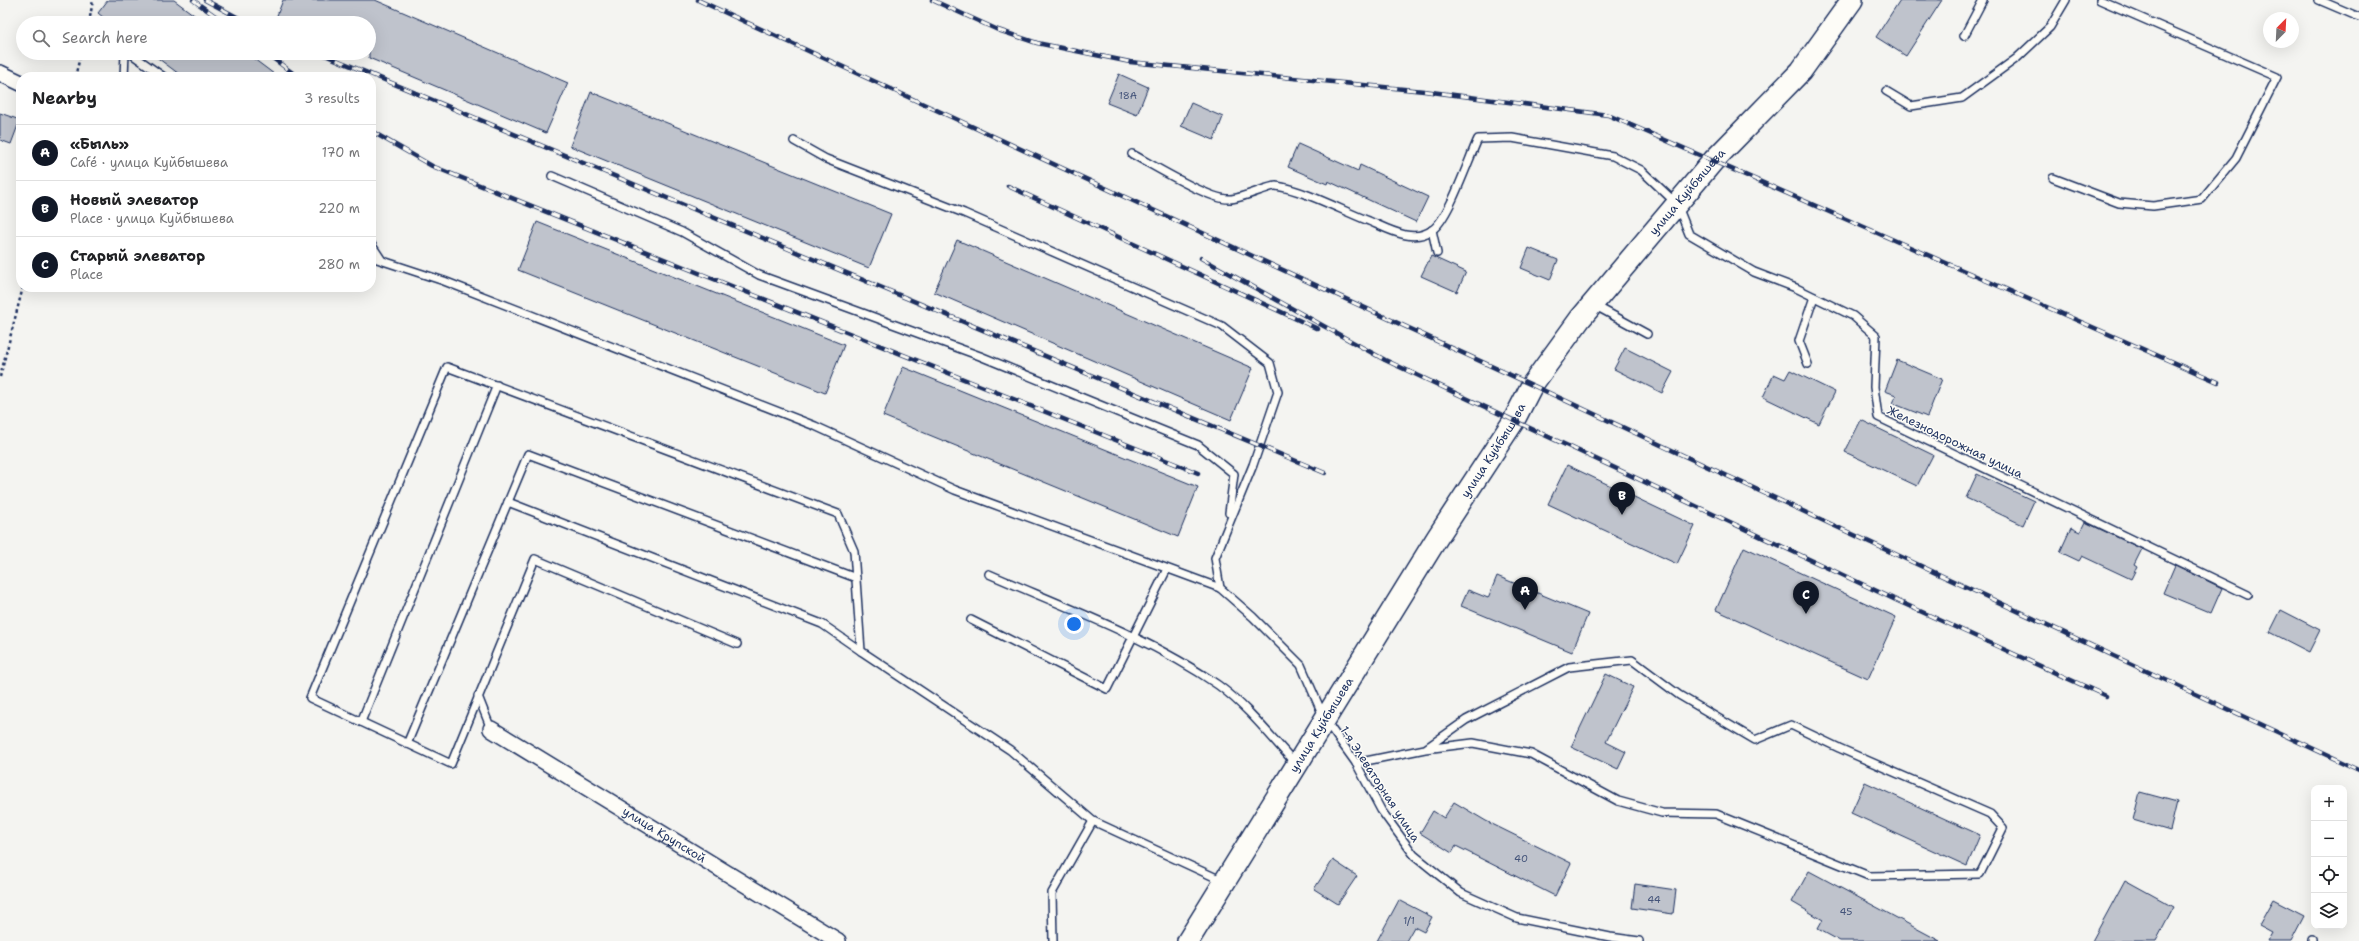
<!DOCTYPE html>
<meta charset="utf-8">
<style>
:root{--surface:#fff;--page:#f6f6f6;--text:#202124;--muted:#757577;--line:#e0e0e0;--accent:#111827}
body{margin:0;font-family:"Shantell Sans",sans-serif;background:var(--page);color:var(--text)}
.controls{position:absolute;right:12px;bottom:12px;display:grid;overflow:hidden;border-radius:8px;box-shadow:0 4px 16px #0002}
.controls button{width:36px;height:36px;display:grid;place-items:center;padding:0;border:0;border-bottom:1px solid var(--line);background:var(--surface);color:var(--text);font:20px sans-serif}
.compass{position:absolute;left:2263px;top:12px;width:36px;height:36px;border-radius:50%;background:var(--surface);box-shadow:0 4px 16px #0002;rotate:24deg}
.you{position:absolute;left:1074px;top:624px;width:14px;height:14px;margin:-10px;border:3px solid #fff;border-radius:50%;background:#1a73e8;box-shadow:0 0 0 6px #1a73e833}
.badge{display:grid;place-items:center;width:26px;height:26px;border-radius:50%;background:var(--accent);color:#fff;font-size:13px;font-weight:700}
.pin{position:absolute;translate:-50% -33px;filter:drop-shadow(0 1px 2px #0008)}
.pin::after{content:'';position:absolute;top:21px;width:14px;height:12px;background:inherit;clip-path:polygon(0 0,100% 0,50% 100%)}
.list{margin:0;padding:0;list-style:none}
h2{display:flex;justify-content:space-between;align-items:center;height:52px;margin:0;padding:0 16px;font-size:17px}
h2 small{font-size:13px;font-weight:400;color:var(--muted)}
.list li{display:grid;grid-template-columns:26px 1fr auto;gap:12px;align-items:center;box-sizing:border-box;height:56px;padding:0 16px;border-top:1px solid var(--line)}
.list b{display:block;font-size:15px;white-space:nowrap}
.list p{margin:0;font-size:13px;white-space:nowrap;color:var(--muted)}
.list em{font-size:13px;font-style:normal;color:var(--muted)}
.icon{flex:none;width:22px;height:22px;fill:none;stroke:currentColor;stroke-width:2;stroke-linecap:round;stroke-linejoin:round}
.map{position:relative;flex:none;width:2359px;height:941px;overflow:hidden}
.search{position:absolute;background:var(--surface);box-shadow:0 4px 16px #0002;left:16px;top:16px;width:360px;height:44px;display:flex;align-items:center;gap:10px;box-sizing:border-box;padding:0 14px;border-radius:22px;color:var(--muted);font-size:15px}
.panel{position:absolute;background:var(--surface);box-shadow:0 4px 16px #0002;left:16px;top:72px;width:360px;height:220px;border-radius:16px}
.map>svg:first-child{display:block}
.building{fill:#bfc3cc;stroke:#1b2f5e}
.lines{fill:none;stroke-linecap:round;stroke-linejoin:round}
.lane-casing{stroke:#1b2f5e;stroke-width:10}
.street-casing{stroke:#1b2f5e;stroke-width:18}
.secondary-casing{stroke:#1b2f5e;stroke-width:24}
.path{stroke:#1b2f5e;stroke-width:2.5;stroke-dasharray:3 3;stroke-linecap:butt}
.lane{stroke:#fdfcf7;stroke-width:7}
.street{stroke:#fdfcf7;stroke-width:15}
.secondary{stroke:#fdfcf7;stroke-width:21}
.rail-casing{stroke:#1b2f5e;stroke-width:4.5}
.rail{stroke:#fdfcf7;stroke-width:3;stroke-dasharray:9;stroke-linecap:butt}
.labels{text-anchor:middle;stroke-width:3;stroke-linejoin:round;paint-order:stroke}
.number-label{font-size:10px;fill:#44547a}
.street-label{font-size:12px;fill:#1b2f5e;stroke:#fdfcf7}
</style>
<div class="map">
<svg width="2359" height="941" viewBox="0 0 2359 941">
<rect width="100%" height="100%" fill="#f4f4f1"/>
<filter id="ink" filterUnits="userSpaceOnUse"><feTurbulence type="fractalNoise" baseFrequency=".025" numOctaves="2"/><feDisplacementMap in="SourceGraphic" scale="8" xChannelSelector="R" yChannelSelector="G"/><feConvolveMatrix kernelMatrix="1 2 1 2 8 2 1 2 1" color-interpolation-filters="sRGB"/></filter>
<g filter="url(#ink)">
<g class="building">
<polygon points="108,0 174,0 205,23 110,23 98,13"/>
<polygon points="283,0 375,0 568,83 546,133 369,58 369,23 288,23 276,18"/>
<polygon points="1900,0 1942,0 1906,56 1876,37"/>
<polygon points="151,53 246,53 278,77 183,77"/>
<polygon points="1119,74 1148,87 1137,115 1107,103"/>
<polygon points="591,92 891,214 869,268 570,146"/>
<polygon points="1191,103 1223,117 1214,140 1181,126"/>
<polygon points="0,113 20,120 11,144 0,140"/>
<polygon points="1298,144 1358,171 1360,165 1428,197 1416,222 1328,181 1327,184 1288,167"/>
<polygon points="537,222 844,345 825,393 518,270"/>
<polygon points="957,240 1253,368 1231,420 934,292"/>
<polygon points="1529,248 1558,260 1550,280 1521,268"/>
<polygon points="1431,256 1466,272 1457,292 1421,276"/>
<polygon points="1625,348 1673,372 1662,393 1614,369"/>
<polygon points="1897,360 1942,379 1927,417 1892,403 1896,395 1885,391"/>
<polygon points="903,367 1198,487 1178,537 883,416"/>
<polygon points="1790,370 1835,392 1819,424 1763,397 1774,374 1785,379"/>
<polygon points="1861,420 1933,455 1917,486 1845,452"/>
<polygon points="1567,465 1695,526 1677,564 1548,504"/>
<polygon points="1977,474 2034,501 2023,525 1966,498"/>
<polygon points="2085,522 2142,549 2134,565 2137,567 2131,579 2082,556 2079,561 2060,552 2071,528 2080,532"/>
<polygon points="1744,547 1896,617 1868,679 1716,610"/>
<polygon points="2175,565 2222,588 2211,613 2163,593"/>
<polygon points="1497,576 1588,614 1572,652 1461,606 1468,590 1488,598"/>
<polygon points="2281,610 2320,630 2309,652 2270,632"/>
<polygon points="1606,674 1633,687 1606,742 1626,752 1618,769 1571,747"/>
<polygon points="1865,782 1980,835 1967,866 1851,813"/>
<polygon points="2140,792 2177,802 2170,831 2133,820"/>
<polygon points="1454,802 1486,821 1571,863 1555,896 1456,846 1452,853 1420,833 1433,811 1444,818"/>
<polygon points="1333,860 1357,876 1338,904 1314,889"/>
<polygon points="1809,871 1940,941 1840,941 1818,929 1823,920 1792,902"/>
<polygon points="2125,880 2174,907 2156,941 2092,941"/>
<polygon points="1635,884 1676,890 1673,914 1632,908"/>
<polygon points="1399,900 1432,917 1424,932 1414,927 1406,941 1377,941"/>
<polygon points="2273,900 2304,916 2291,941 2267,941 2272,932 2259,925"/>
</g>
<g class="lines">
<defs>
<g id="lane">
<polyline points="2319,0 2359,17"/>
<polyline points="1964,36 1983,0"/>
<polyline points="130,53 164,77"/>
<polyline points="124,77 125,53"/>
<polyline points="1886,91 1911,106 1962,98 2017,58 2050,27 2066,0"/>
<polyline points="794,141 826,159 964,213 1222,326 1270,363 1278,392 1253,465 1215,558 1220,588 1253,617 1301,665 1325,720 1356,763 1381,810 1414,855 1461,893 1517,918 1610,937 1639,941"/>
<path d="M1132 154C1151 164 1211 201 1230 199 1241 199 1271 185 1276 186 1304 190 1343 211 1369 221 1388 229 1413 244 1432 230 1449 219 1468 160 1478 139L1512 138 1613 156 1641 170 1677 204 1689 234 1754 272 1796 288 1853 316 1876 336 1874 387 1878 417 2248 595"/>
<polyline points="552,176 682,232 759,275 980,356 1198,445 1234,474 1229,513"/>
<polyline points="2053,178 2119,203 2153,206 2202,199 2236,158 2277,77 2100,0"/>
<polyline points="1432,230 1437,253"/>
<polyline points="371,244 381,259"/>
<polyline points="371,257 444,281 815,426 955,490 1220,588"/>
<polyline points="1594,305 1647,334"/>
<polyline points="1808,364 1799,341 1814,297"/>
<polyline points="508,502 822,624 861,651"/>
<path d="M989 574C1065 607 1150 638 1218 685 1246 705 1272 738 1295 763"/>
<polyline points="971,620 1107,689 1167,569"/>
<polyline points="737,644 535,559 451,764 310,698 447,367 838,514 854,551 861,651 1010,750 1093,821 1223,881"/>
<polyline points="478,696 491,729"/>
<polyline points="361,722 497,385"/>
<polyline points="407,744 528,454 856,578"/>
<polyline points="1356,763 1425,749 1473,743 1531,754 1618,801 1662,813 1716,814 1869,876 1980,874 2003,828 1990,814 1839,748 1791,725 1755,740 1679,695 1632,660 1569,667 1466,720 1425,749"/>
<polyline points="1053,941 1052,893 1093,821"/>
<polyline points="2312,941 2312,939"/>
</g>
<g id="street">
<polyline points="0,73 21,83"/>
<path id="s1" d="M491 729 838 941"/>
</g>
<g id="secondary">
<path id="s2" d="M1188 941 1437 538 1513 422 1532 385 1580 319 1714 160 1801 71 1852 0"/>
</g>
</defs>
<use href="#lane" class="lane-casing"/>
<use href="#street" class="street-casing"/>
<use href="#secondary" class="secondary-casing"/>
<g class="path">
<polyline points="89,23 93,0"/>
<polyline points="75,77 81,53"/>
<polyline points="0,377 23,287"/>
</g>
<use href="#lane" class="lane"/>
<use href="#street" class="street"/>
<use href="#secondary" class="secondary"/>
<defs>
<g id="rail">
<polyline points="193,0 225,23"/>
<polyline points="205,0 248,23"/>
<polyline points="698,0 1532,385 2359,770"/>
<polyline points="932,0 998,30 1037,43 1130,62 1424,91 1608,115 2218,382"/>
<polyline points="266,53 298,77"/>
<polyline points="320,53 1325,473"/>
<polyline points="371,131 432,166 1198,473"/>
<polyline points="1008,186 1318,329"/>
<polyline points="1201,258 1385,360 1898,601 2106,696"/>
</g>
</defs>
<use href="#rail" class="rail-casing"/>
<use href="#rail" class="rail"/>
</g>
</g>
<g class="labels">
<g class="number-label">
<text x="1128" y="99">18А</text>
<text x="1521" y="862">40</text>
<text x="1654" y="903">44</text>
<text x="1846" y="915">45</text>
<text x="1409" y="924">1/1</text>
</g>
<g class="street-label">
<text dy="4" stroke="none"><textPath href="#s2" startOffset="902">улица Куйбышева</textPath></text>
<text transform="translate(1955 442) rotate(26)" y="4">Железнодорожная улица</text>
<text dy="4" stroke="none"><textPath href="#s2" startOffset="578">улица Куйбышева</textPath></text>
<text dy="4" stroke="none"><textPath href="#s2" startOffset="254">улица Куйбышева</textPath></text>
<text transform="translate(1380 784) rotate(57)" y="4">1-я Элеваторная улица</text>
<text dy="4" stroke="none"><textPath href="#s1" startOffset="203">улица Крупской</textPath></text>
</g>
</g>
</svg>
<div class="controls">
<button>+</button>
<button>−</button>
<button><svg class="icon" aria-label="locate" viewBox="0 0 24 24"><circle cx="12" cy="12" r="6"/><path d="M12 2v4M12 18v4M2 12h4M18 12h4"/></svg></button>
<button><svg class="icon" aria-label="layers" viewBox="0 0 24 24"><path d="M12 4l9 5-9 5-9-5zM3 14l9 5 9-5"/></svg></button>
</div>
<svg class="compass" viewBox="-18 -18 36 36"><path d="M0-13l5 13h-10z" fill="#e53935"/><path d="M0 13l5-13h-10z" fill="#757577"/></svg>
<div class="you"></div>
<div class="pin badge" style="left:1525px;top:610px">A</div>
<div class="pin badge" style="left:1622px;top:515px">B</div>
<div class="pin badge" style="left:1806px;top:614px">C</div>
<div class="search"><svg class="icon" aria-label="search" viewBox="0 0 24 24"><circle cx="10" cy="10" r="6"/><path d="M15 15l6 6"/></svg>Search here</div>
<section class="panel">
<h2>Nearby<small>3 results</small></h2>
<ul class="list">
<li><span class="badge">A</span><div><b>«Быль»</b><p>Café · улица Куйбышева</p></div><em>170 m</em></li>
<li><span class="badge">B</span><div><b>Новый элеватор</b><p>Place · улица Куйбышева</p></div><em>220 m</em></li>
<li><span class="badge">C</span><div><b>Старый элеватор</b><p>Place</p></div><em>280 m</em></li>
</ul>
</section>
</div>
